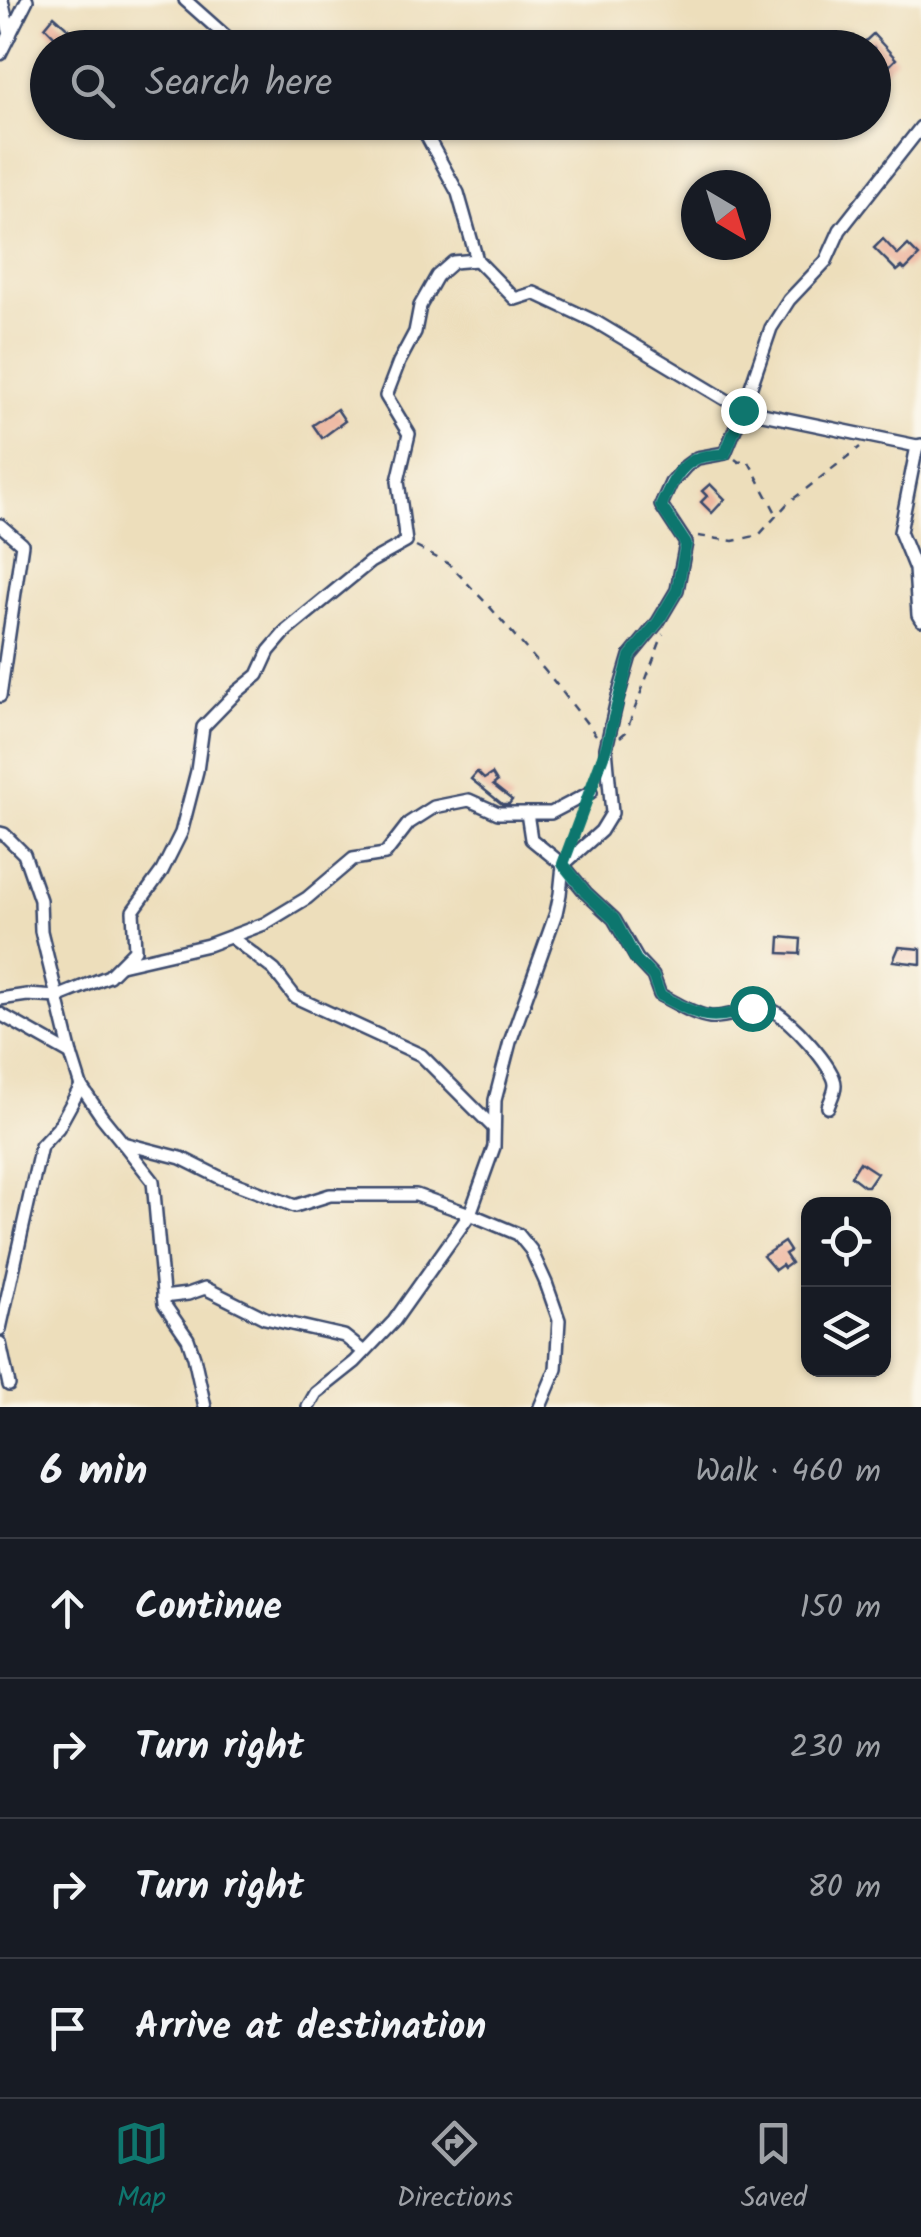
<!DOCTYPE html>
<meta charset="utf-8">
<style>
:root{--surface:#171b24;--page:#242831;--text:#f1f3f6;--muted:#9ea1a6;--line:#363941;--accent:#0f766e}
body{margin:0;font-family:Kalam,sans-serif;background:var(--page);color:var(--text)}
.controls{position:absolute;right:30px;bottom:30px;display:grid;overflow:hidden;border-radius:20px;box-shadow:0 2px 8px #0004}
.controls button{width:90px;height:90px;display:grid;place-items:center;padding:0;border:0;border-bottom:2px solid var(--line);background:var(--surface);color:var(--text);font:50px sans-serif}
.compass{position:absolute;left:681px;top:170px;width:90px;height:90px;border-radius:50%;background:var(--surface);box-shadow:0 2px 8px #0004;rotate:142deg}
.stop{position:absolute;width:30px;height:30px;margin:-22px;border:8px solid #0f766e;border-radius:50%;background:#fff}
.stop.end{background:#0f766e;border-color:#fff;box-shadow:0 2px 10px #0008}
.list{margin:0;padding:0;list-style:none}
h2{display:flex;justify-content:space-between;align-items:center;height:130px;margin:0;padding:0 40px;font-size:42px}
h2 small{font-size:32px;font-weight:400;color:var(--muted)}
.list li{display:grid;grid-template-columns:65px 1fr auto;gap:30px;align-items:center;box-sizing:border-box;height:140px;padding:0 40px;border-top:2px solid var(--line)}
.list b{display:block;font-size:38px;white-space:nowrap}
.list em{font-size:32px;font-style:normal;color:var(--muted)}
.icon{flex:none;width:55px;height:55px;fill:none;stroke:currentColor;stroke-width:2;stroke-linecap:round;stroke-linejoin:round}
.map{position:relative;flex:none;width:921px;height:1407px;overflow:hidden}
.search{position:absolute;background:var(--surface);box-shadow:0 2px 8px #0004;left:30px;right:30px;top:30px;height:110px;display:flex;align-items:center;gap:25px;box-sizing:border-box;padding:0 35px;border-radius:55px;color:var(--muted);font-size:38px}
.sheet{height:690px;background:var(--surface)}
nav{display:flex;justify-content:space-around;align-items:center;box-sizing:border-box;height:140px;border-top:2px solid var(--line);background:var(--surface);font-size:28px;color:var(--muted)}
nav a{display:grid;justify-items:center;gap:5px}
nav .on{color:var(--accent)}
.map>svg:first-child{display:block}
.building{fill:#ecb29b}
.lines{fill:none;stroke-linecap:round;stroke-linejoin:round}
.minor-casing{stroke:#3a496c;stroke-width:16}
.path{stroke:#3a496c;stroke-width:2.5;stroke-dasharray:8 8;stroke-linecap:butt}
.minor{stroke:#fff;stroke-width:11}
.route{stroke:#0f766e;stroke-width:12}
</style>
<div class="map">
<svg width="921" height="1407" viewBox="0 0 921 1407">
<rect width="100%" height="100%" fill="#fbf7ec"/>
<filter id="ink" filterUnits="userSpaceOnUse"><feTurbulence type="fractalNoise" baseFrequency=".01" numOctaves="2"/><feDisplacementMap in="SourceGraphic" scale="20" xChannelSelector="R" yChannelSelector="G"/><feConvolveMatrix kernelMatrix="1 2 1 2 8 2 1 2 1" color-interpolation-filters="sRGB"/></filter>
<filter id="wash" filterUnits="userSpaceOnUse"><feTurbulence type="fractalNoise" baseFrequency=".0048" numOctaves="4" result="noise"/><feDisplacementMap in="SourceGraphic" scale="40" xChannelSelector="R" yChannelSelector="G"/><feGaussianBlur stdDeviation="2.25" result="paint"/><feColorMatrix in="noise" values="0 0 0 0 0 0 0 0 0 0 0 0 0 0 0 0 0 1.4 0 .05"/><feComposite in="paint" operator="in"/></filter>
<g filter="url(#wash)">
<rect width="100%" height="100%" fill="#eddebb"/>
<g id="blocks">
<g class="building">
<polygon points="54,16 74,34 88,48 66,48 45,27"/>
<polygon points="873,34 896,59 881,74 874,65 874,48 858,48"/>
<polygon points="883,239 898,255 908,245 919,256 905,270 902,267 897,271 874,248"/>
<polygon points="337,409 345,421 322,438 313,425"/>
<polygon points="710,484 725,499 712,513 701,502 707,496 702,491"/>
<polygon points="477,772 484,779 492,774 497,782 493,785 512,800 509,804 502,804 471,779"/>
<polygon points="780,937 801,939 800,954 779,953"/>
<polygon points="899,947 921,949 921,964 893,961"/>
<polygon points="860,1162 877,1173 868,1186 864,1186 851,1176"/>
<polygon points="784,1242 790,1251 785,1254 791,1263 784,1268 782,1265 775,1270 763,1256"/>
</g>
</g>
</g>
<g filter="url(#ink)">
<use href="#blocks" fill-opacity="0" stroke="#3a496c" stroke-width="2.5"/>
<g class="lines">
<defs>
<g id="minor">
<polyline points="2,0 10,35"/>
<polyline points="185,0 239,48"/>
<polyline points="0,54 27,0"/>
<polyline points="419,122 458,193 477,260 515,299 534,293 596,322 743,410 917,446 921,445"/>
<polyline points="917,446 900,532 915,569 918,615 921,620"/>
<polyline points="0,525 22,544 0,696"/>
<path d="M527 813 531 839 563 865 586 893 614 919 637 959 653 976 660 995C675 1002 693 1015 710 1017 731 1019 750 1004 771 1010 787 1015 836 1069 835 1085 835 1092 830 1101 828 1107"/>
<polyline points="0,833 4,834 24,854 40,900 41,931 71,1054 81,1086 102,1117 123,1143 181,1158 221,1178 295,1206 330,1195 416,1195 470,1214 518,1234 531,1250 546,1283 559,1320 556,1369 540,1407"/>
<polyline points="231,937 274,970 295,997 421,1055 494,1128"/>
<polyline points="121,965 208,945 264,924 307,898 353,859 385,854 409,823 434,807 469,800 498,813 551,813 591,792"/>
<polyline points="0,999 27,995 57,997 109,976 135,950 133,911 162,871 181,833 197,771 203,727 237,692 258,675 269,651 287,630 370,562 406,542 398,481 409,434 386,396 399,362 415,332 420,306 437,276 453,262 477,260"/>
<polyline points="0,1014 71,1054"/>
<polyline points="123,1143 153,1181 164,1304 188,1339 194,1357 205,1407"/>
<polyline points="163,1297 188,1294 205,1288 265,1318 344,1336 364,1352"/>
<polyline points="0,1329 41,1146 58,1128 81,1086"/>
<polyline points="0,1343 9,1385"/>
<polyline points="308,1407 316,1393 355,1362 394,1321 470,1214 494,1147 495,1100 510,1042 556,913 560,894 563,865 601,831 612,813 606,748 617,700 630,656 658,622 677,590 686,543 661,505 671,483 686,466 697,458 725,453 743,410 771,328 789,300 826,261 840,230 921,127"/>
</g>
</defs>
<use href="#minor" class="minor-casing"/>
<g class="path">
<polyline points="735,459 739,462 748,460 777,515"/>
<polyline points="698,536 733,541 759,535 788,503 860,447"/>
<polyline points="416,547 449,564 489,606 553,680 596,735"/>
<polyline points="620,737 626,732 663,634"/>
<polyline points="572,840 584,810"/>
</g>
<use href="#minor" class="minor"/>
</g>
</g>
<g class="lines" filter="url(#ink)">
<path class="route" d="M743 410 725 454C717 455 706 455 698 458 679 465 669 488 661 506L686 544 677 590 658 622 630 656 606 748 563 864 586 893 614 919 636 960 653 976 660 995C698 1015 708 1023 752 1008"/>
</g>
</svg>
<div class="controls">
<button><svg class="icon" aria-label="locate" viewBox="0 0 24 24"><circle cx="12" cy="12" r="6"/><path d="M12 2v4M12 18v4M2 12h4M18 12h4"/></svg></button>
<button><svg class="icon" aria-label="layers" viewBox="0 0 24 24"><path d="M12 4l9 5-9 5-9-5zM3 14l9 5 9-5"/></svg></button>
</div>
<svg class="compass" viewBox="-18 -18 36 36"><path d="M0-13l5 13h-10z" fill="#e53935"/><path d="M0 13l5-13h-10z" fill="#9ea1a6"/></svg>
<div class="stop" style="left:752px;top:1008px"></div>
<div class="stop end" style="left:743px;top:410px"></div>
<div class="search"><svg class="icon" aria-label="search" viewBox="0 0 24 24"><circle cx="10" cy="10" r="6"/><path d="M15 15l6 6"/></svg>Search here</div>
</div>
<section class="sheet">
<h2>6 min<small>Walk · 460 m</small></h2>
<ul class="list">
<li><svg class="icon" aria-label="ahead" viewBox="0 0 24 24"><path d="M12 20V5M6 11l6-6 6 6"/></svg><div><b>Continue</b></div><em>150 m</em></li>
<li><svg class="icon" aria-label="right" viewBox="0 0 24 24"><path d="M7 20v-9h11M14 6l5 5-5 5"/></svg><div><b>Turn right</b></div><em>230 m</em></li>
<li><svg class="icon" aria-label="right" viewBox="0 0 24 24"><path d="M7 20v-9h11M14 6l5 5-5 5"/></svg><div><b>Turn right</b></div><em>80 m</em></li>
<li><svg class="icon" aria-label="arrive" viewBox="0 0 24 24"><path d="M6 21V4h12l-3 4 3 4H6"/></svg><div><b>Arrive at destination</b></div></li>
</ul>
</section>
<nav>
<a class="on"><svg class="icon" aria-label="map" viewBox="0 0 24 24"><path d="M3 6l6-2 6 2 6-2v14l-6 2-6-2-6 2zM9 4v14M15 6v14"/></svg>Map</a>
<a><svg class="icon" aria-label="directions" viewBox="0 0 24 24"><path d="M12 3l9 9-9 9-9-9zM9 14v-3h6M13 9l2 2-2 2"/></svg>Directions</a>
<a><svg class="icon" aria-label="saved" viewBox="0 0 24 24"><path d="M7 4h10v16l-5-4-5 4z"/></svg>Saved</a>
</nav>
